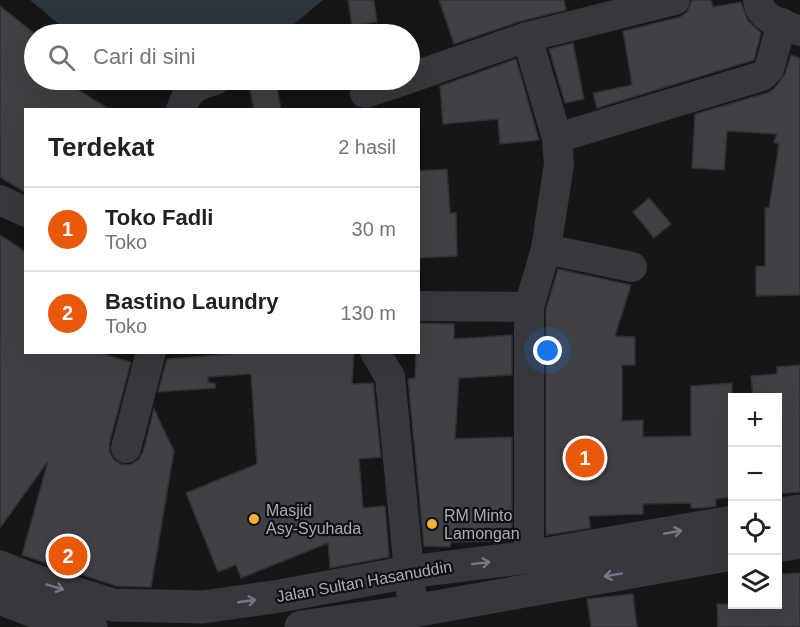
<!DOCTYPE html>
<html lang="id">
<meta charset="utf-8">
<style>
:root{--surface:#fff;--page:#f6f6f6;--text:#202124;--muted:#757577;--line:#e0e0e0;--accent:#ea580c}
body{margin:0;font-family:Arial,sans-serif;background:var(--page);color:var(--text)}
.controls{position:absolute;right:18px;bottom:18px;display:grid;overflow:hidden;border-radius:0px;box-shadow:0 6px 24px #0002}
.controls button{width:54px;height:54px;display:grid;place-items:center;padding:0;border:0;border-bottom:2px solid var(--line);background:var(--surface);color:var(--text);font:30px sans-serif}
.you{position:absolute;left:548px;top:351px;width:21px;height:21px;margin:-15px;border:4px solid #fff;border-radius:50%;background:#1a73e8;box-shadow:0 0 0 9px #1a73e833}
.badge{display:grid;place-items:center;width:39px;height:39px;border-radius:50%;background:var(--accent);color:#fff;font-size:20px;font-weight:700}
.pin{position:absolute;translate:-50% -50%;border:3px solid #fff;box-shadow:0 2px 6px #0006}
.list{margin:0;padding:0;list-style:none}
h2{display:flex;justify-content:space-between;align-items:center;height:78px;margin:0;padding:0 24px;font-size:26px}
h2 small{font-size:20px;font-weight:400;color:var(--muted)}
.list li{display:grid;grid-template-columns:39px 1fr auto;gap:18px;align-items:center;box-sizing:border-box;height:84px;padding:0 24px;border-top:2px solid var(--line)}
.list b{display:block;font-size:22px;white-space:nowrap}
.list p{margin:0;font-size:20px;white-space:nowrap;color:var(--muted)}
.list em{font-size:20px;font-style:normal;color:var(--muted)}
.icon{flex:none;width:33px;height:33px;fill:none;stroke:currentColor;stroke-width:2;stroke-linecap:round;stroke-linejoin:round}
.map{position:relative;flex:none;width:800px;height:627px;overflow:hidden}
.search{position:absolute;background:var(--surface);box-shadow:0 6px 24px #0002;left:24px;top:24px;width:396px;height:66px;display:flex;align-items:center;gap:15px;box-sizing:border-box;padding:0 21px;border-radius:33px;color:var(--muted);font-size:22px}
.panel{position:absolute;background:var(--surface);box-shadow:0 6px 24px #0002;left:24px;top:108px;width:396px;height:246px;border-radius:0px}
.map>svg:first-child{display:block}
.water{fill:#2c353c}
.building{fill:#404145;stroke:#303034;stroke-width:1.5}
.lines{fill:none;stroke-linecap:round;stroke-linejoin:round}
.minor{stroke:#37383d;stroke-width:30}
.tertiary{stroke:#37383d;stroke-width:33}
.oneway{stroke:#757881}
.poi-dot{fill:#f2b134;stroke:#111113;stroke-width:2}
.labels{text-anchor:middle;stroke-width:4.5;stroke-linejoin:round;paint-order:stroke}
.poi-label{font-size:16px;fill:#a8adb8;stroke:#111113;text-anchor:start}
.street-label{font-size:16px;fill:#a8adb8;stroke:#111113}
</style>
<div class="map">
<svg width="800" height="627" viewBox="0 0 800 627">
<rect width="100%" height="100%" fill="#161618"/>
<polygon class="water" points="30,0 323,0 282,34 71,34"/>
<g class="building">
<polygon points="348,0 374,0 377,22 352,26"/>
<polygon points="439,0 564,0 566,10 521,21 454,44"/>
<polygon points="692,0 711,0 713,7 741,2 748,21 761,33 754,60 597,108 593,93 632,85 623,31 680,17 687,12"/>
<polygon points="0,6 34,33 34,80 62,80 111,110 26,110 26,193 0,177"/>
<polygon points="573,43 584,99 565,103 549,49"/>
<polygon points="791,55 800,58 800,295 756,296 756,266 765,266 765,208 769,208 779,144 774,142 777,134 727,131 724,170 692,168 695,114 767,93 774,89 785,74"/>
<polygon points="516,59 539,140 500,144 498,119 443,124 440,86"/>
<polygon points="248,80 276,80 281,110 254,110"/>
<polygon points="447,169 450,213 456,213 457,256 418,258 418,171"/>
<polygon points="649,198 671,224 654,238 633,212"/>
<polygon points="0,235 26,252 26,352 96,352 131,362 109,444 110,453 114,460 121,464 130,465 138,460 143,452 154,409 174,451 151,587 116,586 22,555 48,461 0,528"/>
<polygon points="558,269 631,285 615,336 635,337 635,365 622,365 622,421 643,420 643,437 691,436 691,386 732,383 732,497 716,499 716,506 702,508 691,508 691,503 643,504 643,514 589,516 590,528 546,535 546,309"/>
<polygon points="418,323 454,324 454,339 512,335 512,375 459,378 455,439 512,437 512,535 505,535 505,541 451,542 450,547 424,546 408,379 415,378 416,352 418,352"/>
<polygon points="232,352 354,352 352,384 373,383 381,457 359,459 363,508 385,506 389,557 330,568 328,543 241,578 236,565 218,572 186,493 257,464 251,374 208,377 208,382 216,384 215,388 158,392 167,359 232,354"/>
<polygon points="800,365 800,492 777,494 777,398 753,398 751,376 777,374 777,367"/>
<polygon points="800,573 800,627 718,627 717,604 779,604 779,574"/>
<polygon points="633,594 637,627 591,627 587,599"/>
</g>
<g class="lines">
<g class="minor">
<path d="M758 0C760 20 783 24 800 31"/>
<polyline points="527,37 557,138 559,164 546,249 529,307 529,557"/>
<polyline points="410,78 527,37 675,0"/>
<polyline points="365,93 405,80"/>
<path d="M181 110C188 88 195 86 215 80"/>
<polyline points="557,138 762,76 769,69 782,23"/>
<polyline points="0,200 26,212"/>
<polyline points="546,249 632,267"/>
<polyline points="418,306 529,307"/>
<polyline points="375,352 390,377 413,611"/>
<polyline points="126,448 151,352"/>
</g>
<g class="tertiary">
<polyline points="778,514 800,511"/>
<polyline points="778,546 800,542"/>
<polyline points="0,567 33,580 113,605 203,607 280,596 409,572 529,557 732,522"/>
<polyline points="0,598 41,614 91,627"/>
<polyline points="301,627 413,611 732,554"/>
</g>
</g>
<defs><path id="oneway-shaft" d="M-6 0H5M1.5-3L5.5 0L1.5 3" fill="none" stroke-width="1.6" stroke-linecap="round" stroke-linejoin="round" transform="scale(1.5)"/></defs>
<g class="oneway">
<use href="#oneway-shaft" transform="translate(673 532) rotate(-10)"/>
<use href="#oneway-shaft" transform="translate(481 563) rotate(-7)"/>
<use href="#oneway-shaft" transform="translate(613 575) rotate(170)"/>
<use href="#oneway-shaft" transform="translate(55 587) rotate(17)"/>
<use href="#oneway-shaft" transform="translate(247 601) rotate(-8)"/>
</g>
<g class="poi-dot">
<circle cx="254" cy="519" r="6"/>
<circle cx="432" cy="524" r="6"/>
</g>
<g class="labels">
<g class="poi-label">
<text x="266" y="516">Masjid<tspan x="266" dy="18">Asy-Syuhada</tspan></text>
<text x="444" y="521">RM Minto<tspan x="444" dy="18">Lamongan</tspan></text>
</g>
<g class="street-label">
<text transform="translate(364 581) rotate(-10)" y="6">Jalan Sultan Hasanuddin</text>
</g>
</g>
</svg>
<div class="controls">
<button>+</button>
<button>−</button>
<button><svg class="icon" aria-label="locate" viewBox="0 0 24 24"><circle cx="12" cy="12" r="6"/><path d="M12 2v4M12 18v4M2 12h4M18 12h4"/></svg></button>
<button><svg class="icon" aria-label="layers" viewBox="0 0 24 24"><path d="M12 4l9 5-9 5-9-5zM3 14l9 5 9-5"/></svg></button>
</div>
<div class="you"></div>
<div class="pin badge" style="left:585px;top:458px">1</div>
<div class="pin badge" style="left:68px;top:556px">2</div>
<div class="search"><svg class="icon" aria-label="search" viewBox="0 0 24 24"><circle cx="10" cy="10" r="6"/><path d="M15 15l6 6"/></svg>Cari di sini</div>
<section class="panel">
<h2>Terdekat<small>2 hasil</small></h2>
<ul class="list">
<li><span class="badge">1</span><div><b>Toko Fadli</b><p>Toko</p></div><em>30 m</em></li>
<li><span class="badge">2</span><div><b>Bastino Laundry</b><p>Toko</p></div><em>130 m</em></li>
</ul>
</section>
</div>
